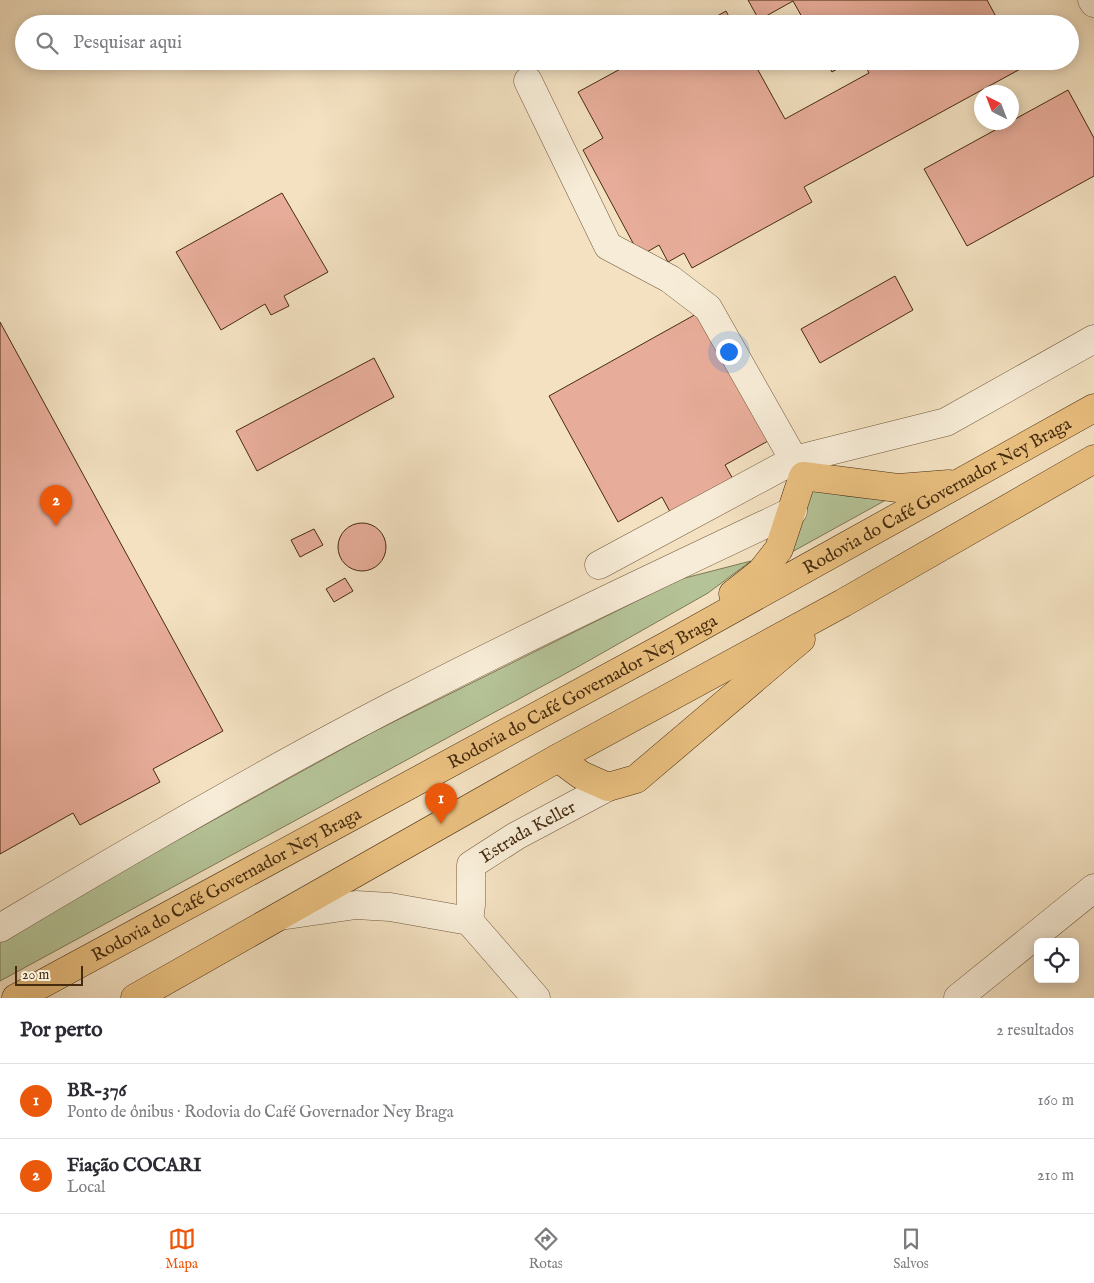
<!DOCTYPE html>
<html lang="pt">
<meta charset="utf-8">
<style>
:root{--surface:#fff;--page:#f2f2f3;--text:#2b2b33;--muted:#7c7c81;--line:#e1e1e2;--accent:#ea580c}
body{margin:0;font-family:"IM FELL English",serif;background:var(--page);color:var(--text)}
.controls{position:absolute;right:15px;bottom:15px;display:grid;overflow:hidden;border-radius:8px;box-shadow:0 2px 12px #0003}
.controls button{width:45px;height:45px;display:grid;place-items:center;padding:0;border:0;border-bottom:1px solid var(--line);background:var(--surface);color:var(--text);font:25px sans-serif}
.compass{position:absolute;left:974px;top:85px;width:45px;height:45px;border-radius:50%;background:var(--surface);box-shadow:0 2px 12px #0003;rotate:318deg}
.scale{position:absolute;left:15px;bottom:12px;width:68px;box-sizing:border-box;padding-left:5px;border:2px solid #462b0f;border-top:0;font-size:14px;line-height:18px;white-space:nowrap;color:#462b0f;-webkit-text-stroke:4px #f7ecd7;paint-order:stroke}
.you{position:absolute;left:728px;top:351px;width:18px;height:18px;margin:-12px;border:4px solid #fff;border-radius:50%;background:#1a73e8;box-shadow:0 0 0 8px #1a73e833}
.badge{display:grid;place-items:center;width:32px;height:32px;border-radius:50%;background:var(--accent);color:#fff;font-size:16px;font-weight:700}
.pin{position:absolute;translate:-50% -41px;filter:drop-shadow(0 1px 2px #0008)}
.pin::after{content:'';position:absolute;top:26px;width:18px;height:15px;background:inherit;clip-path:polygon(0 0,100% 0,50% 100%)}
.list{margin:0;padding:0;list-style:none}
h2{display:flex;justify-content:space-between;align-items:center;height:65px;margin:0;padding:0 20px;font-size:21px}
h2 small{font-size:16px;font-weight:400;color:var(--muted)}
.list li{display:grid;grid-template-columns:32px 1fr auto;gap:15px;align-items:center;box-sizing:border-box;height:75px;padding:0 20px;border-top:1px solid var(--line)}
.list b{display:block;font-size:19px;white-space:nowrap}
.list p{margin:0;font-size:16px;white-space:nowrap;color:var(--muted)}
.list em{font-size:16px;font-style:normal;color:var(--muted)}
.icon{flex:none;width:28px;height:28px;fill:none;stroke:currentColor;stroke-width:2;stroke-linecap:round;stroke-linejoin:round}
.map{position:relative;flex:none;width:1094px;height:998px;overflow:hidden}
.search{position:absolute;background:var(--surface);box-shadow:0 2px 12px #0003;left:15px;right:15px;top:15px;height:55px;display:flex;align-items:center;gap:12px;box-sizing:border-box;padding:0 18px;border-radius:28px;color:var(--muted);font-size:19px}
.sheet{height:215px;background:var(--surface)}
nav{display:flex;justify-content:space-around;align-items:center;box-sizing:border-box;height:70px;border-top:1px solid var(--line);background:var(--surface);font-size:14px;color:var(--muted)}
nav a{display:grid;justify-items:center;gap:2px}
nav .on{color:var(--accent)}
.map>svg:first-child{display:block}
.green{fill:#b5c498;stroke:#7e7854}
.building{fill:#e8ad9a;stroke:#462b0f}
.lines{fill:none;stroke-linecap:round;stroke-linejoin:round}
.minor-casing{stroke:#71583c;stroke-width:29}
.highway-casing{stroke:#462b0f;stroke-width:29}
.minor{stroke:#f7ecd7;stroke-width:28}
.highway{stroke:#eac080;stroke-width:28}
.labels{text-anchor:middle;stroke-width:4.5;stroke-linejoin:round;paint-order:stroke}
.street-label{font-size:18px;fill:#462b0f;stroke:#f7ecd7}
</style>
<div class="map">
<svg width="1094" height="998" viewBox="0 0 1094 998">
<rect width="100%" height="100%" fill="#f3e1c1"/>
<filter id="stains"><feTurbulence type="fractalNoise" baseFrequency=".004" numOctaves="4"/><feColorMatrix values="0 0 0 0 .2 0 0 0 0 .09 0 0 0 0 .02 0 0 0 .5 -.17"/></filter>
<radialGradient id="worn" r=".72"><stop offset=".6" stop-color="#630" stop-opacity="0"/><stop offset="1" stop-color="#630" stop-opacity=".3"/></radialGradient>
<g class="green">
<polygon points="810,488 846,496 886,500 781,558"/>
<polygon points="751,561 708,593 574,669 0,981 0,938 373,732 681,579"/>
</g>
<g class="building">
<polygon points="748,0 987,0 1000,24 806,24 793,1 759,20"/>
<polygon points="726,11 733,24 703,24"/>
<polygon points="635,61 753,61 785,119 869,73 863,61 1021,61 1024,67 804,187 812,202 692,268 684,253 668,262 659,245 640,256 583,150 603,138 578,92"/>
<polygon points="826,61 851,61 832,72"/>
<polygon points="1068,90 1094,138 1094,176 967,246 924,169"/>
<polygon points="282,193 328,272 284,296 289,306 271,315 265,304 221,330 176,252"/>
<polygon points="895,276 913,310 820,363 801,329"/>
<polygon points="698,313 768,441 725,465 737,486 675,521 662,497 618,522 549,396"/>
<polygon points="0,322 223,731 153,769 160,782 80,825 73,813 0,854"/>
<polygon points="374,358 394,397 257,471 236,431"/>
<circle cx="362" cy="547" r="24"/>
<polygon points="314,529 323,545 300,557 291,540"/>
<polygon points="345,578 353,591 334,602 326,589"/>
</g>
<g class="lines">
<defs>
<g id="minor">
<polyline points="1092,0 1094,3"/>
<polyline points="528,81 608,246 670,279 708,308 803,476"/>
<polyline points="599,565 794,460 946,422 1094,339"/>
<polyline points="280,916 356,905 390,907 469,921 536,998"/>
<path id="s1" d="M469 921 471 905V865L516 836 608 787"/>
<path d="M0 928C132 849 264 772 400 702 530 635 662 573 793 511"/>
<polyline points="958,998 1094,888"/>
</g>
<g id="highway">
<polyline points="733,594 761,572 779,549 803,476 898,488 949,484"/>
<polyline points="558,758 581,775 608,787 636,779 801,639"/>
<path id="s2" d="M16 998 668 645 1094 408"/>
<polyline points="135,998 558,758 843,603 1094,459"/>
</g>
</defs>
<use href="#minor" class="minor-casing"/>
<use href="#highway" class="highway-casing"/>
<use href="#minor" class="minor"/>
<use href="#highway" class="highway"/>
</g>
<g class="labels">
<g class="street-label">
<text dy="6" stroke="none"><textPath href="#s2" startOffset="1049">Rodovia do Café Governador Ney Braga</textPath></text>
<text dy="6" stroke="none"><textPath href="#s2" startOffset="644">Rodovia do Café Governador Ney Braga</textPath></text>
<text dy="6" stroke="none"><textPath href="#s1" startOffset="122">Estrada Keller</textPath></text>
<text dy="6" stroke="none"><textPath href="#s2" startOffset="239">Rodovia do Café Governador Ney Braga</textPath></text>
</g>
</g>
<rect width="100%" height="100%" filter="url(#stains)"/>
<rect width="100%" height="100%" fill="url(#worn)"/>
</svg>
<div class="controls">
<button><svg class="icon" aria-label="locate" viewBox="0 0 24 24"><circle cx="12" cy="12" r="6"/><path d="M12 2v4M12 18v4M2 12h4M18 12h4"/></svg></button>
</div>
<svg class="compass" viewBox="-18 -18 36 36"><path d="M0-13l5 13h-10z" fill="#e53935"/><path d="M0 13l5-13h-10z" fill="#7c7c81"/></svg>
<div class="scale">20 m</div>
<div class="you"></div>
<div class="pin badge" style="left:441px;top:824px">1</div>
<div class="pin badge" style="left:56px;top:526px">2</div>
<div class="search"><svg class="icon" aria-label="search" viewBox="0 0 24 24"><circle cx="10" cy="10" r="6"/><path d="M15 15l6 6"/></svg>Pesquisar aqui</div>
</div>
<section class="sheet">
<h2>Por perto<small>2 resultados</small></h2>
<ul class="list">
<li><span class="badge">1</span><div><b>BR-376</b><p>Ponto de ônibus · Rodovia do Café Governador Ney Braga</p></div><em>160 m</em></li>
<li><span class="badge">2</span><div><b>Fiação COCARI</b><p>Local</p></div><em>210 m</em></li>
</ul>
</section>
<nav>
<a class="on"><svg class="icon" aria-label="map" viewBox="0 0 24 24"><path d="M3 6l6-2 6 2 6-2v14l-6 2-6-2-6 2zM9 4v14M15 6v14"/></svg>Mapa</a>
<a><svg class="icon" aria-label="directions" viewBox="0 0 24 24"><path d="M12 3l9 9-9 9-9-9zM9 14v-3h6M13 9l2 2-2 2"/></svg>Rotas</a>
<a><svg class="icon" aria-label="saved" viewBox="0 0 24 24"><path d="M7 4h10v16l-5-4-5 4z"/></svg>Salvos</a>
</nav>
